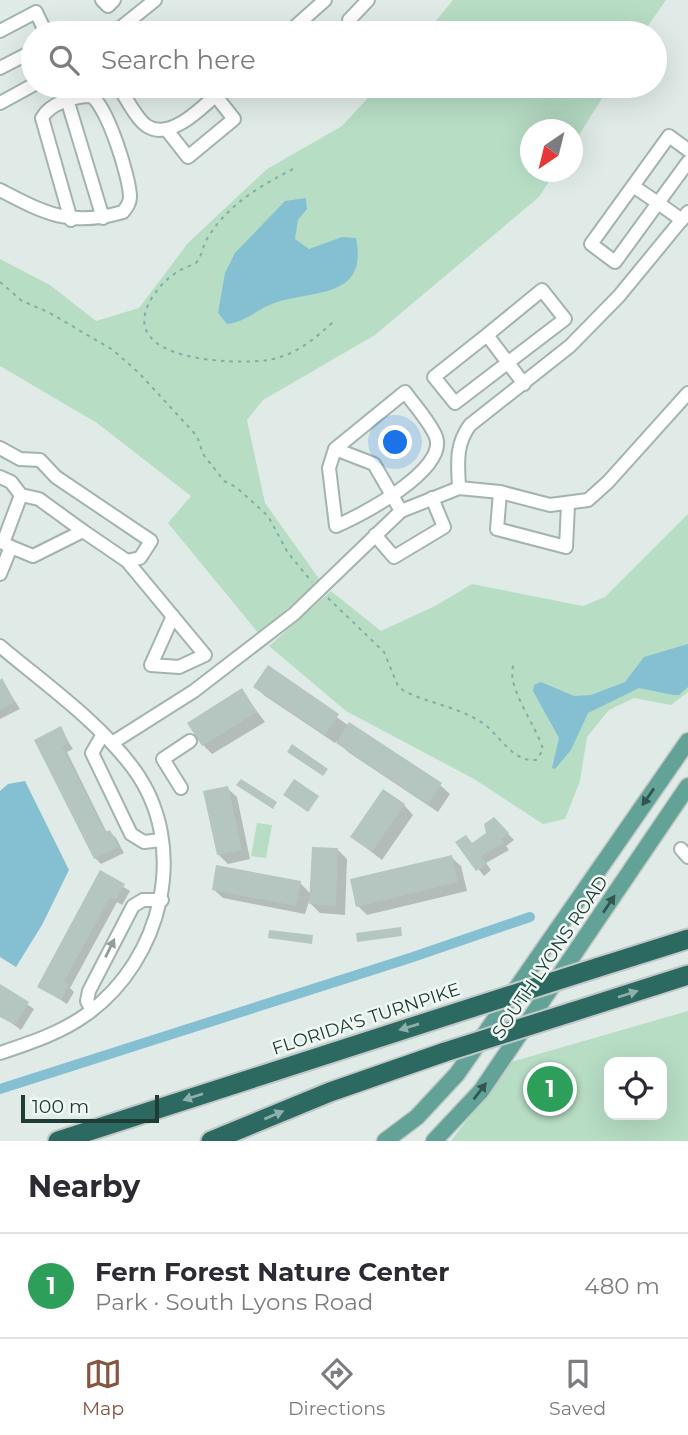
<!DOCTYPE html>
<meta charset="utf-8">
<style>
:root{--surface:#fff;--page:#f2f2f3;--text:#2b2b33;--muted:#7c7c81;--line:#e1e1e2;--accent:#865541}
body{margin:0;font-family:Montserrat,sans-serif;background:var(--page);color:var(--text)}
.controls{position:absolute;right:21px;bottom:21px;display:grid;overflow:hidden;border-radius:14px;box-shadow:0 7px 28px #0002}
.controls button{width:63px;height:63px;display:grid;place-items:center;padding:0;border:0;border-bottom:2px solid var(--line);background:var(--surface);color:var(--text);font:35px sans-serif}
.compass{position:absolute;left:520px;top:119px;width:63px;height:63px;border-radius:50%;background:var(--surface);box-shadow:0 7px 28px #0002;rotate:215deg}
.scale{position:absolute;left:21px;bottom:18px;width:138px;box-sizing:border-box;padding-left:7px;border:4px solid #203c37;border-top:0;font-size:19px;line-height:24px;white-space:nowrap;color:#203c37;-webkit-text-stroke:5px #f0f8f4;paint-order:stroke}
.you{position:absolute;left:396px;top:443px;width:24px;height:24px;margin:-18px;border:5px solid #fff;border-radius:50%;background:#1a73e8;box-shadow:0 0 0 10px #1a73e833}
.badge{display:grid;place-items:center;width:46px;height:46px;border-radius:50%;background:var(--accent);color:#fff;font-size:23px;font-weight:700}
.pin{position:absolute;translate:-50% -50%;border:4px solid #fff;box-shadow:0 2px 7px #0006}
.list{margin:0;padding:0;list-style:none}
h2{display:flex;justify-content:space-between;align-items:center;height:91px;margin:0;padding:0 28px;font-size:30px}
h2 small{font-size:23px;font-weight:400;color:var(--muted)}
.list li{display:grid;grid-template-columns:46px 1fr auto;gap:21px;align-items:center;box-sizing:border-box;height:105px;padding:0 28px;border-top:2px solid var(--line)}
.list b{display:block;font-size:26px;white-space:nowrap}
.list p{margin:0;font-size:23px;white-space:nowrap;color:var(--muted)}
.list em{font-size:23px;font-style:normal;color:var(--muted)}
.icon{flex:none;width:38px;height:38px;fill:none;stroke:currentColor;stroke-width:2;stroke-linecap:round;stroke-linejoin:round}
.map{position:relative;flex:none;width:688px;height:1141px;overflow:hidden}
.search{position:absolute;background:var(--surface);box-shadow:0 7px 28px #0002;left:21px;right:21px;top:21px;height:77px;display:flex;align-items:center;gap:18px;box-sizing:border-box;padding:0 24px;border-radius:38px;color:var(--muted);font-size:26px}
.sheet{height:196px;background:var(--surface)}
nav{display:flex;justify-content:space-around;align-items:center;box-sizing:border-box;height:98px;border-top:2px solid var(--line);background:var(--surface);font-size:19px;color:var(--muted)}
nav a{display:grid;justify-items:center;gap:4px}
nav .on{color:var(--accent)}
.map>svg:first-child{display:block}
.green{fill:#b7ddc5;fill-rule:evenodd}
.water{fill:#85c0d2}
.shadow{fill:#0003}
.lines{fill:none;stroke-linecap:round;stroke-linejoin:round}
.canal{stroke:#85c0d2;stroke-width:10}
.building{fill:#b5c6c0}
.minor-casing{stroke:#a3b3af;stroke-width:16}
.major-casing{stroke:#c1c8c7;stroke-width:19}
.highway-casing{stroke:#c1c8c7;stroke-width:23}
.path{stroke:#7fb0a5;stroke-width:2;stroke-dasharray:3.5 5;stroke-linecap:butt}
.minor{stroke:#fff;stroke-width:12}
.major{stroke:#63a297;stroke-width:16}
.highway{stroke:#2b6961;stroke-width:19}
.highway-bridge-casing{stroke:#c1c8c7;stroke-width:23;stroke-linecap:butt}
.highway-bridge{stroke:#2b6961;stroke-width:19}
.oneway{fill:#31564f}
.oneway2{fill:#909e9b}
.oneway3{fill:#8eb0aa}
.labels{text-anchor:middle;stroke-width:5;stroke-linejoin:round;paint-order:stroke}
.street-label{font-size:18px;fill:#203c37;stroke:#f0f8f4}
</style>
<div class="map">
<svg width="688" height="1141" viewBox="0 0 688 1141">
<rect width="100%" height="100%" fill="#e0ebe7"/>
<g class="green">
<polygon points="453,0 666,0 643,33 426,33"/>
<polygon points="379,86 610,86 573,144 572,130 530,130 530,172 555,172 539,197 375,335 263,400 247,420 265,503 320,580 259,634 168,523 191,496 97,423 0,366 0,259 50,285 96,321 139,308 188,243 267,169 342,126"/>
<polygon points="688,514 688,692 671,705 634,698 609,710 587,737 580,781 565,819 543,824 474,779 346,711 269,646 331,591 381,631 435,606 472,584 583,606 605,597"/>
<polygon points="257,823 272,825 266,858 251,856"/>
<path d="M688 1011V1141H451L511 1062ZM609 1062H662V1115H609Z"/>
</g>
<g class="water">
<path d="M306 198 307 209 298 220 295 239 309 249 342 237 356 238C369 301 310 289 272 304 256 310 245 322 227 324L218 313 225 273 235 253 285 201Z"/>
<polygon points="688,644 688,687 679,695 673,695 639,688 588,713 571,750 555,769 552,768 559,738 533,691 534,685 541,682 574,696 591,695 625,682 644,657"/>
<polygon points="25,781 69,870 42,925 16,967 0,957 0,791 8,784"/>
</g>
<g class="shadow">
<polygon points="268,668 349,726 440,785 450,794 438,812 348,752 337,741 335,743 265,696 255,686"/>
<polygon points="2,681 20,709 0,719 0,682"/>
<polygon points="241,690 265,722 212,754 203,745"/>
<polygon points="60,729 73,749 67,752 107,833 110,832 116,838 124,853 101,864 95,858 36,740"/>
<polygon points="227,788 237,797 250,859 228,864 218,854"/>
<polygon points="404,805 413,815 382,860 352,837"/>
<polygon points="494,819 514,840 506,846 509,850 486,863 491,870 484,876 458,843 473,844 488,834"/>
<polygon points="338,850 347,859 345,915 320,913 311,904 311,895 305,914 223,898 213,889 300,883 311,894"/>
<polygon points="451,857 461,866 467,891 367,915 358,906"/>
<polygon points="101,873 130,891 122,905 117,902 70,988 74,992 67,1004 39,986"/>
<polygon points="0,986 34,1009 21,1030 2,1016"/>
</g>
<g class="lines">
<polyline class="canal" points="0,1089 410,958 530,917"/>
</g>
<g class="building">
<polygon points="268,665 339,714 325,735 253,687"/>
<polygon points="2,678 15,702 0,710 0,680"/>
<polygon points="242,688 257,712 202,746 187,723"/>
<polygon points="349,722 442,783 428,804 336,743"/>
<polygon points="61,726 69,743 62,746 105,832 110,830 119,847 94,859 34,740"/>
<polygon points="292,744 328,769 323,776 287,752"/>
<polygon points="241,779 277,802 273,809 236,785"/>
<polygon points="294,779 319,796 308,812 283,795"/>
<polygon points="228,786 242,850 217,855 203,791"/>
<polygon points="383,789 405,804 372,852 350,837"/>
<polygon points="494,817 509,833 501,839 504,843 481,856 487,864 476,871 455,842 466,835 472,843 486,833 484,824"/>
<polygon points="312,847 338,848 336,906 309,904"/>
<polygon points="452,855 458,882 356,907 350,879"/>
<polygon points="216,865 301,881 296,906 212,890"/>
<polygon points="100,870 125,884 116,900 110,897 64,982 69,984 61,1000 37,987"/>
<polygon points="401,927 402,936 357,942 356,933"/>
<polygon points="269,930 313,935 312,944 268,938"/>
<polygon points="0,984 29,1002 15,1025 0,1017"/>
</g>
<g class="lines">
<defs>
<g id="minor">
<polyline points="102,0 108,6 114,0"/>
<polyline points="349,20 368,0"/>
<polyline points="0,31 36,12 46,33"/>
<polyline points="114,33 155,0"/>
<polyline points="288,33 325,0"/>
<polyline points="0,68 33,51"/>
<polyline points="63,86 103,218"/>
<path d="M118 86C126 97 136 119 147 126 172 143 209 100 226 86"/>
<polyline points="0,103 33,85"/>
<polyline points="166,129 188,157 234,119 215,95"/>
<polyline points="633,186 658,203 615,262 591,244 669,136 688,150"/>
<path d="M0 190C46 214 71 227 123 212 127 207 130 203 130 197 130 178 107 105 91 96 75 96 50 103 42 118L71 220"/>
<polyline points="682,220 658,203 688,162"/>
<polyline points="487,335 434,377 455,403 565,319 542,290 487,335 524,384"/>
<polyline points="0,448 20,459 40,460 56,477 151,541 140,558 127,561"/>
<path d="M335 449 329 468 336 526C360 516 448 470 436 437 430 422 415 406 405 392L335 449 374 464 401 511"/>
<polyline points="0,477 11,482 21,495 39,499 83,531"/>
<path d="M459 488C458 464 455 445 470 425L570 346 619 296 688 212"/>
<polyline points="500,492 497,529 566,547 568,505"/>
<polyline points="375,535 394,557 444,527 432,498"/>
<polyline points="11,547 3,543 21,495"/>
<polyline points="0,574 11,547 33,556 83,531 127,561 205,655 179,667 151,665 173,616"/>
<path d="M0 646C45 684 98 721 133 768 191 846 162 960 87 1014 61 1033 30 1043 0 1053"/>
<polyline points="103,734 92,753 131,834 144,842 161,840"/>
<polyline points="112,743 194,691 294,614 401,511 459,488 500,492 550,505 588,500 608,482 688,393"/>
<polyline points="181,788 163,759 190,741"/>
<polyline points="681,849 688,857"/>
<polyline points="92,1010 87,1001 89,991 133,906 143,900 162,900"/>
</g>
<g id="major">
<polyline points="385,1141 417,1117 457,1074 688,741"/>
<polyline points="434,1141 481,1091 688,786"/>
</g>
<g id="highway">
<polyline points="596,968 688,939"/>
<polyline points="569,1013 688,975"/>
<polyline points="58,1141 474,1007"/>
<polyline points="211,1141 330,1092 445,1052"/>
</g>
</defs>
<use href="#minor" class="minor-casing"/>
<use href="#major" class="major-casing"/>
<use href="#highway" class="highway-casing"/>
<g class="path">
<path d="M293 169C260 186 227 205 207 239 202 248 202 257 195 264 176 270 164 280 153 296 111 361 232 365 268 360 294 356 315 339 333 322"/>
<polyline points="0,282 22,301 48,312 113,350 139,373 197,436 203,454 224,481 236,487 268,516 288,553 312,582"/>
<path d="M328 598 384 652 398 686 404 691C430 704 460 707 484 724 501 737 513 762 536 760L543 750C538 727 502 683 515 662"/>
</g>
<use href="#minor" class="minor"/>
<use href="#major" class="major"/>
<use href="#highway" class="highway"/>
<defs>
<g id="highway-bridge">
<polyline points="474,1007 596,968"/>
<polyline points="445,1052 569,1013"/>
</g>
</defs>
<use href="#highway-bridge" class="highway-bridge-casing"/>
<use href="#highway-bridge" class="highway-bridge"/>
</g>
<defs><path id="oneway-solid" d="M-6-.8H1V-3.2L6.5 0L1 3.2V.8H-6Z" transform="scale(1.75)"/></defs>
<g class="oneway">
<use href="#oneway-solid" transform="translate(648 797) rotate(125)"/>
<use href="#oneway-solid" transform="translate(609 904) rotate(-56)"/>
<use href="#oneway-solid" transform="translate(480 1091) rotate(-53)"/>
</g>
<use class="oneway2" href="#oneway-solid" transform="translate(110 948) rotate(-64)"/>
<g class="oneway3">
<use href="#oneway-solid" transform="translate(628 994) rotate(-18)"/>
<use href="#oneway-solid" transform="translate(409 1027) rotate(163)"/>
<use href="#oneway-solid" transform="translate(193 1097) rotate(162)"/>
<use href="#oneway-solid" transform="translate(274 1115) rotate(-23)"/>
</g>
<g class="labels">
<g class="street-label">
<text transform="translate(550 957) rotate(-56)" y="6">SOUTH LYONS ROAD</text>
<text transform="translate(366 1019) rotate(-18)" y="6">FLORIDA'S TURNPIKE</text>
</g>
</g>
</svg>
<div class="controls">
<button><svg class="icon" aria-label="locate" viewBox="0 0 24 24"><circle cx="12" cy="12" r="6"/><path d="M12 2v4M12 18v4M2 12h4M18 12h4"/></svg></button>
</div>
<svg class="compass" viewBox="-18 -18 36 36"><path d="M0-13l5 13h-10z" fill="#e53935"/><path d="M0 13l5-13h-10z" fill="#7c7c81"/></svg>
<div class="scale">100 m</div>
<div class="you"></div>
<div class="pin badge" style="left:550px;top:1089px;background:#2e9e5b">1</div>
<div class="search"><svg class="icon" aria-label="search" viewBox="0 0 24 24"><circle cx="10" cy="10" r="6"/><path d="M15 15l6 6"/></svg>Search here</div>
</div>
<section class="sheet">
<h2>Nearby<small></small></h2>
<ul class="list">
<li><span class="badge" style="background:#2e9e5b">1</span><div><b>Fern Forest Nature Center</b><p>Park · South Lyons Road</p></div><em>480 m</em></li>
</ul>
</section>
<nav>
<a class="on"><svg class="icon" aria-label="map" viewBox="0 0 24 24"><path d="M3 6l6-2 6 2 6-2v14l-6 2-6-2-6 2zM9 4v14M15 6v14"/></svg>Map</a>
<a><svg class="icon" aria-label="directions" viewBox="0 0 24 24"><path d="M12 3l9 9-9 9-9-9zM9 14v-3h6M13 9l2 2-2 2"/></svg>Directions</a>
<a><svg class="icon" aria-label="saved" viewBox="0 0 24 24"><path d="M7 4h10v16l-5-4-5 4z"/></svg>Saved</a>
</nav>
